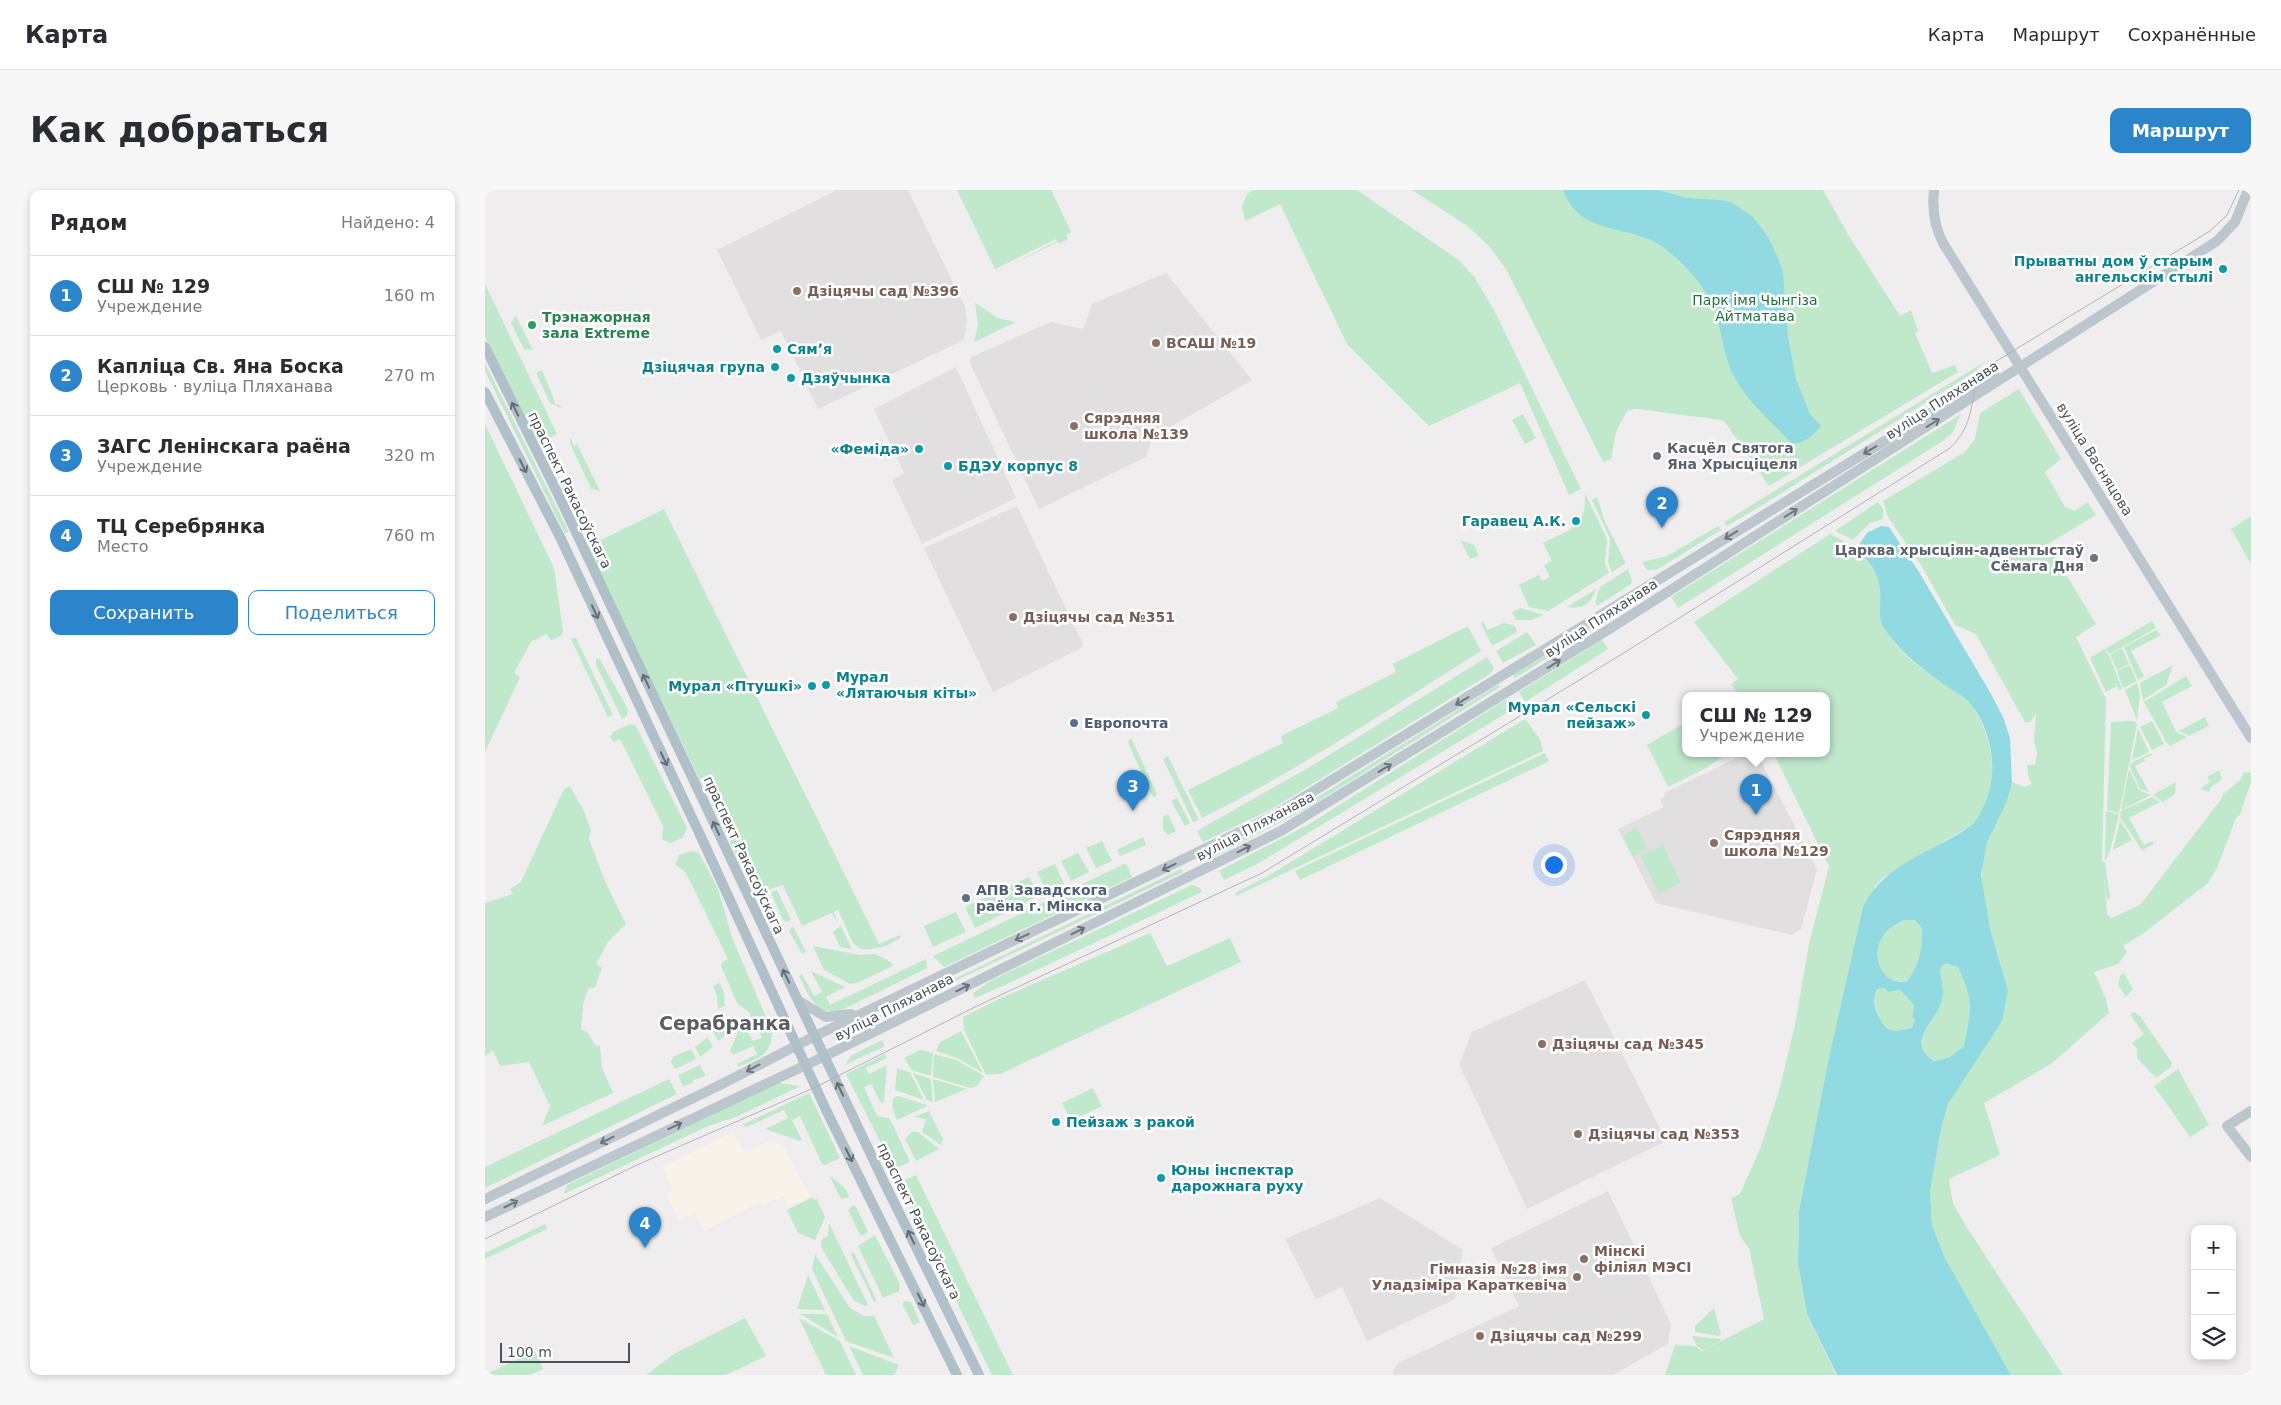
<!DOCTYPE html>
<html lang="ru">
<meta charset="utf-8">
<style>
:root{--surface:#fff;--page:#f7f7f7;--text:#2b2b33;--muted:#7c7c81;--line:#e1e1e2;--accent:#2c84cb}
body{margin:0;font-family:"DejaVu Sans",sans-serif;background:var(--page);color:var(--text)}
.controls{position:absolute;right:15px;bottom:15px;display:grid;overflow:hidden;border-radius:10px;box-shadow:0 2px 8px #0003}
.controls button{width:45px;height:45px;display:grid;place-items:center;padding:0;border:0;border-bottom:1px solid var(--line);background:var(--surface);color:var(--text);font:25px sans-serif}
.scale{position:absolute;left:15px;bottom:12px;width:130px;box-sizing:border-box;padding-left:5px;border:2px solid #485359;border-top:0;font-size:14px;line-height:18px;white-space:nowrap;color:#485359;-webkit-text-stroke:4px #fff;paint-order:stroke}
.you{position:absolute;left:1068px;top:674px;width:18px;height:18px;margin:-12px;border:4px solid #fff;border-radius:50%;background:#1a73e8;box-shadow:0 0 0 8px #1a73e833}
.badge{display:grid;place-items:center;width:32px;height:32px;border-radius:50%;background:var(--accent);color:#fff;font-size:16px;font-weight:700}
.pin{position:absolute;translate:-50% -41px;filter:drop-shadow(0 1px 2px #0008)}
.pin::after{content:'';position:absolute;top:26px;width:18px;height:15px;background:inherit;clip-path:polygon(0 0,100% 0,50% 100%)}
.popup{position:absolute;left:1197px;top:502px;width:148px;height:65px;box-sizing:border-box;display:grid;place-content:center;border-radius:10px;background:var(--surface);filter:drop-shadow(0 1px 4px #0005);font-size:16px;white-space:nowrap;color:var(--muted)}
.popup b{font-size:19px;color:var(--text)}
.popup::after{content:'';position:absolute;left:50%;top:100%;margin-left:-10px;border:10px solid transparent;border-top-color:var(--surface)}
.list{margin:0;padding:0;list-style:none}
h2{display:flex;justify-content:space-between;align-items:center;height:65px;margin:0;padding:0 20px;font-size:21px}
h2 small{font-size:16px;font-weight:400;color:var(--muted)}
.list li{display:grid;grid-template-columns:32px 1fr auto;gap:15px;align-items:center;box-sizing:border-box;height:80px;padding:0 20px;border-top:1px solid var(--line)}
.list b{display:block;font-size:19px;white-space:nowrap}
.list p{margin:0;font-size:16px;white-space:nowrap;color:var(--muted)}
.list em{font-size:16px;font-style:normal;color:var(--muted)}
.actions{display:flex;gap:10px;padding:15px 20px}
.actions a{flex:1;padding:11px 0;border:1px solid var(--accent);border-radius:10px;text-align:center;font-size:18px;color:var(--accent)}
.actions .main{background:var(--accent);color:#fff}
.icon{flex:none;width:28px;height:28px;fill:none;stroke:currentColor;stroke-width:2;stroke-linecap:round;stroke-linejoin:round}
.map{position:relative;flex:none;width:1766px;height:1185px;overflow:hidden;border-radius:10px}
header{display:flex;align-items:center;gap:30px;box-sizing:border-box;height:70px;padding:0 25px;background:var(--surface);border-bottom:1px solid var(--line)}
header strong{font-size:24px}
nav{display:flex;gap:28px;margin-inline-start:auto;font-size:18px}
.intro{display:flex;align-items:center;justify-content:space-between;box-sizing:border-box;height:120px;padding:0 30px}
h1{margin:0;font-size:35px}
.button{padding:12px 22px;border-radius:10px;background:var(--accent);color:#fff;font-size:18px;font-weight:700}
main{display:flex;gap:30px;padding:0 30px}
aside{flex:1;background:var(--surface);border-radius:10px;box-shadow:0 2px 8px #0003}
.map>svg:first-child{display:block}
.commercial{fill:#f9f2e8}
.education{fill:#e1dfdf}
.green{fill:#c0e9cb}
.water{fill:#91dae2;fill-rule:evenodd}
.lines{fill:none;stroke-linecap:round;stroke-linejoin:round}
.secondary{stroke:#bbc6cd;stroke-width:10}
.primary{stroke:#b0c0c9;stroke-width:10}
.tram{stroke:#b0b4b7;stroke-width:1}
.oneway{stroke:#626e75}
.oneway2{stroke:#6a767c}
.culture-dot{fill:#0f9aa8;stroke:#fff;stroke-width:2}
.education-dot{fill:#8d6e63;stroke:#fff;stroke-width:2}
.leisure-dot{fill:#2e9e5b;stroke:#fff;stroke-width:2}
.worship-dot{fill:#6b7280;stroke:#fff;stroke-width:2}
.service-dot{fill:#5c6f8a;stroke:#fff;stroke-width:2}
.labels{text-anchor:middle;stroke-width:5;stroke-linejoin:round;paint-order:stroke}
.culture-label{font-size:14px;font-weight:bold;fill:#0d838f;stroke:#fff;text-anchor:end}
.education-label{font-size:14px;font-weight:bold;fill:#785e54;stroke:#fff;text-anchor:start}
.park-label{font-size:14px;fill:#207240;stroke:#fff}
.leisure-label{font-size:14px;font-weight:bold;fill:#27864d;stroke:#fff;text-anchor:start}
.street-label{font-size:14px;fill:#485359;stroke:#fff}
.worship-label{font-size:14px;font-weight:bold;fill:#5b616d;stroke:#fff;text-anchor:start}
.service-label{font-size:14px;font-weight:bold;fill:#4e5e75;stroke:#fff;text-anchor:start}
.district-label{font-size:19px;font-weight:bold;fill:#5b5f61;stroke:#fff}
</style>
<header>
<strong>Карта</strong>
<nav><a>Карта</a><a>Маршрут</a><a>Сохранённые</a></nav>
</header>
<div class="intro"><h1>Как добраться</h1><a class="button">Маршрут</a></div>
<main>
<aside>
<h2>Рядом<small>Найдено: 4</small></h2>
<ul class="list">
<li><span class="badge">1</span><div><b>СШ № 129</b><p>Учреждение</p></div><em>160 m</em></li>
<li><span class="badge">2</span><div><b>Капліца Св. Яна Боска</b><p>Церковь · вуліца Пляханава</p></div><em>270 m</em></li>
<li><span class="badge">3</span><div><b>ЗАГС Ленінскага раёна</b><p>Учреждение</p></div><em>320 m</em></li>
<li><span class="badge">4</span><div><b>ТЦ Серебрянка</b><p>Место</p></div><em>760 m</em></li>
</ul>
<div class="actions"><a class="main">Сохранить</a><a>Поделиться</a></div>
</aside>
<div class="map">
<svg width="1766" height="1185" viewBox="0 0 1766 1185">
<rect width="100%" height="100%" fill="#f0edee"/>
<polygon class="commercial" points="248,942 258,961 263,962 282,952 297,954 325,1007 304,1017 298,1006 278,1015 275,1012 219,1041 210,1022 194,1030 183,1008 185,1006 183,1003 188,1000 177,977"/>
<g class="education">
<polygon points="352,0 423,0 480,117 482,131 479,150 333,219 296,141 276,150 232,60"/>
<polygon points="681,83 767,190 668,247 661,267 554,319 485,173 486,167 566,132 598,139 607,114"/>
<polygon points="471,177 531,308 437,354 407,290 419,283 389,219"/>
<polygon points="532,316 598,454 596,458 508,502 439,358"/>
<polygon points="1260,564 1272,564 1332,679 1316,739 1307,745 1171,713 1133,639 1179,617 1175,609 1180,606 1179,603"/>
<polygon points="1100,790 1181,951 1042,1019 974,874 987,842"/>
<polygon points="1123,1001 1186,1134 1183,1154 1128,1185 909,1185 908,1181 913,1173 1034,1116 1006,1058"/>
<polygon points="895,1008 978,1060 970,1109 882,1151 857,1097 831,1109 800,1049"/>
</g>
<g class="green">
<polygon points="472,0 566,0 586,42 581,45 583,49 574,54 573,52 520,78 572,51 571,49 510,79"/>
<polygon points="768,0 872,0 975,71 990,88 1009,120 1096,299 1084,305 1035,193 944,236 862,154 795,14 760,31 757,16 763,3"/>
<polygon points="927,0 1338,0 1364,46 1415,126 1426,120 1433,141 1430,143 1447,183 1470,175 1473,182 1284,296 1240,232 1236,230 1152,219 1142,221 1131,242 1126,269 1118,272 1021,79 1004,56 981,35"/>
<polygon points="0,94 72,244 55,252 46,243 0,147"/>
<polygon points="490,113 513,128 531,132 489,152 493,135"/>
<polygon points="31,126 48,160 39,159 26,133"/>
<polygon points="1501,171 1488,183 1271,319 1242,336 1239,332"/>
<polygon points="0,173 84,342 80,344 0,181"/>
<polygon points="57,180 71,215 74,214 76,218 65,213 51,183"/>
<path d="M1534 199 1576 269 1560 282 1580 317 1589 321 1603 312 1611 325 1563 354 1611 434 1591 447 1621 509 1617 672H1620L1625 708 1622 710 1619 683 1622 724 1626 728 1655 715 1737 608 1738 604 1755 590 1759 582 1766 583V592L1755 625 1751 628 1732 678 1723 693 1659 743 1638 756 1642 762 1633 774 1609 782 1621 809 1624 823 1566 874 1499 913 1515 965 1464 989 1468 1014 1483 1039 1578 1185H1526L1460 1068 1447 1035 1445 1001 1456 939 1463 914 1523 800C1511 753 1487 704 1501 655 1507 633 1521 614 1527 592L1540 597 1547 594 1543 585 1542 575H1550L1552 563 1549 551 1551 523 1545 532H1540L1491 444 1470 435 1437 377 1403 327 1398 311 1480 262 1490 249 1495 223Z"/>
<polygon points="1038,224 1051,248 1040,254 1027,230"/>
<polygon points="1476,224 1468,242 1458,251 1193,418 1186,407"/>
<polygon points="0,234 69,378 78,441 76,446 66,450 61,444 46,452 29,483 35,487 0,562"/>
<polygon points="85,247 89,256 92,254 115,301 106,299 85,253"/>
<path d="M1100 303 1122 349 1120 373 1124 383 1063 421 1044 417 1034 395 1054 385 1057 391 1065 387 1059 375 1067 371 1058 353C1087 338 1101 339 1100 303Z"/>
<polygon points="1112,307 1120,332 1141,373 1127,382 1123,373 1125,348 1107,310"/>
<polygon points="1393,312 1398,319 1398,329 1385,333 1368,350 1350,341"/>
<path d="M179 319 394 754 415 745 416 747C403 757 391 760 375 759L368 753 353 720 349 722 353 734 347 723 317 736 298 695 274 703 252 667 102 357Z"/>
<polygon points="1766,326 1766,374 1746,339"/>
<polygon points="1233,336 1236,340 1173,379 1162,380 1157,372 1182,366"/>
<path d="M1345 344C1369 356 1393 372 1395 401 1398 429 1390 426 1408 451 1426 476 1459 491 1483 510 1487 514 1490 521 1493 526 1512 560 1513 603 1488 634L1398 688 1391 695 1378 718 1314 1021 1313 1073 1322 1124 1351 1185H1180L1190 1155 1210 1156 1217 1161 1279 1129 1264 1058 1255 1046 1246 1008 1255 1004 1275 959 1294 901 1310 835 1324 754 1344 676 1289 564H1341V506H1255L1246 494 1253 489 1209 432Z"/>
<polygon points="975,350 989,355 994,366 985,369"/>
<polygon points="1143,379 1147,391 1145,395 1112,416 1110,413 1115,397"/>
<path d="M1111 399C1106 415 1098 419 1082 417Z"/>
<polygon points="1036,418 1059,425 1046,430 1031,430 1027,422"/>
<polygon points="998,431 1002,440 1019,433 1030,436 1032,442 1007,456 996,434"/>
<polygon points="1667,431 1671,438 1625,464 1620,459"/>
<path d="M983 436 996 461C904 519 814 580 717 628L703 600 798 553 796 546 853 518 851 512 911 482 908 474Z"/>
<polygon points="1108,436 1109,439 1030,488 1028,487 1029,484"/>
<polygon points="1671,440 1676,445 1646,461 1659,486 1653,490 1639,457"/>
<polygon points="1042,442 1051,455 1018,473 1011,461"/>
<polygon points="89,448 91,448 128,525 123,527 86,449"/>
<polygon points="1117,450 1123,459 1040,512 1034,502"/>
<polygon points="1637,458 1644,474 1632,480 1625,465"/>
<polygon points="1619,459 1624,465 1637,499 1634,500 1632,496 1621,502 1605,468"/>
<polygon points="1002,467 1009,478 1005,484 787,619 718,652 712,641 828,575"/>
<polygon points="114,468 143,519 142,525 137,529 111,475 111,469"/>
<polygon points="1645,475 1652,491 1638,498 1632,481"/>
<polygon points="1688,475 1681,495 1658,510 1655,493"/>
<polygon points="1701,486 1707,496 1677,512 1691,542 1702,547 1685,556 1682,553 1659,512"/>
<polygon points="1652,493 1655,504 1652,530 1640,500"/>
<polygon points="1014,494 1015,497 826,616 729,667 732,661 823,613"/>
<polygon points="1020,510 1027,510 1033,516 772,674 739,690 734,681 826,633"/>
<polygon points="1720,527 1724,536 1704,546 1694,541"/>
<polygon points="1040,529 1055,549 1058,561 751,706 750,703 783,686"/>
<polygon points="1642,531 1650,531 1652,535 1634,623 1622,620 1626,532"/>
<polygon points="1667,531 1679,554 1667,560 1655,537"/>
<polygon points="1201,532 1201,564 1242,564 1221,578 1183,597 1162,555"/>
<polygon points="145,534 151,536 202,638 198,648 185,653 177,649 178,636 135,549 129,552 125,547 128,542"/>
<polygon points="1653,538 1664,562 1647,570"/>
<polygon points="646,548 672,604 670,607 667,606 643,552"/>
<polygon points="1060,563 1064,571 815,690 810,681"/>
<polygon points="1666,563 1667,565 1659,569 1660,571 1650,576 1664,602 1655,599 1645,577 1646,573"/>
<polygon points="683,566 714,630 708,632 678,569"/>
<polygon points="1644,579 1654,600 1666,605 1636,620"/>
<polygon points="1734,580 1737,589 1725,598 1725,602 1717,600 1716,598 1725,592 1722,587"/>
<polygon points="1691,592 1690,604 1678,612 1668,605"/>
<polygon points="85,596 99,621 106,640 104,649 120,691 141,734 123,752 111,774 117,778 110,797 103,799 98,815 96,839 103,843 110,855 115,856 117,878 128,903 57,936 65,916 44,872 15,876 8,860 0,866 0,713 28,704 25,699 36,692 79,599"/>
<polygon points="1667,607 1675,612 1644,628 1659,655 1667,651 1669,654 1657,660 1635,627 1636,621"/>
<polygon points="692,608 705,633 700,636 686,611"/>
<polygon points="1621,621 1634,624 1625,661 1620,671"/>
<polygon points="683,624 691,641 683,645 678,639 678,627"/>
<polygon points="1635,630 1647,650 1628,660"/>
<polygon points="1152,638 1162,659 1148,666 1138,645"/>
<polygon points="658,647 661,655 635,666 632,660"/>
<polygon points="617,651 627,671 611,678 601,658"/>
<polygon points="1178,655 1196,693 1174,704 1155,665"/>
<path d="M205 661 214 663 233 699 248 750 287 841C287 866 273 868 253 877L252 874 272 864 268 856 248 865 245 861 257 831 268 851 277 848 264 822 252 813 237 778 236 773 243 769 201 683 190 674 194 665Z"/>
<polygon points="593,663 604,682 586,691 576,671"/>
<polygon points="570,674 579,694 562,702 552,682"/>
<polygon points="639,674 642,675 647,687 459,777 448,766"/>
<polygon points="696,679 698,682 349,849 347,848"/>
<polygon points="544,687 554,706 490,738 480,717"/>
<polygon points="707,695 715,698 717,702 520,795 490,808 488,803 509,789"/>
<polygon points="292,700 306,730 302,732 298,730 286,703"/>
<polygon points="471,722 481,742 448,757 439,736"/>
<path d="M1420 730H1429L1437 738C1438 756 1434 778 1421 792 1399 793 1386 770 1396 750 1400 740 1410 734 1420 730Z"/>
<polygon points="308,736 321,762 317,764 304,741"/>
<polygon points="356,736 367,759 355,757 348,742"/>
<polygon points="665,743 682,776 745,748 756,772 515,884 501,885 479,840 478,827 516,808"/>
<polygon points="328,756 375,765 390,764 406,772 408,776 372,793 365,794 339,780"/>
<path d="M441 769 442 778 353 822C329 823 323 804 314 786L317 784 329 806 337 802 326 781 360 797 341 807 345 815Z"/>
<path d="M1463 774 1473 777C1489 813 1486 819 1479 856L1465 867 1449 871C1421 852 1450 833 1457 811 1460 801 1456 790 1455 780L1458 775Z"/>
<polygon points="1639,783 1648,799 1641,807 1633,795 1635,786"/>
<polygon points="235,793 239,803 240,816 233,819 232,806 228,796"/>
<path d="M1400 798 1404 802 1415 800 1429 815 1427 827 1430 828 1427 838 1411 841 1401 838C1391 824 1387 815 1392 799Z"/>
<polygon points="1649,822 1655,826 1687,873 1686,877 1671,888 1652,868 1652,859 1647,853 1659,844 1645,825"/>
<path d="M241 824C246 836 244 844 233 851L226 838V832Z"/>
<polygon points="476,841 498,883 472,868 451,861 455,852"/>
<polygon points="223,847 228,857 215,867 210,857"/>
<polygon points="397,850 400,856 360,875 367,865"/>
<polygon points="206,859 211,869 190,879 186,872 188,867"/>
<polygon points="435,860 448,863 446,886 427,880 419,868"/>
<polygon points="400,864 402,868 381,878 384,884 402,875 399,912 396,913 386,894 379,897 392,926 404,928 406,931 425,972 409,979 361,884"/>
<polygon points="449,864 471,870 499,886 492,896 486,898 448,887"/>
<polygon points="215,875 221,886 208,890 209,892 198,897 193,885"/>
<polygon points="412,878 425,882 439,910 410,900"/>
<polygon points="1693,879 1724,935 1705,947 1669,896"/>
<polygon points="428,883 446,889 448,912 442,910"/>
<polygon points="184,889 192,904 0,998 0,977"/>
<polygon points="448,889 482,899 450,912"/>
<polygon points="293,893 316,896 251,927 223,936 79,1004 82,995"/>
<polygon points="608,898 617,916 586,931 577,913"/>
<polygon points="324,903 355,968 340,975 337,974 315,926 307,930 317,950 315,951 280,939 303,928 299,920 262,937 257,935"/>
<polygon points="413,906 442,915 442,916 412,930 407,918 408,908"/>
<polygon points="444,921 458,949 456,955 437,942 441,929 429,927"/>
<polygon points="427,942 433,942 454,959 431,971 420,949"/>
<polygon points="344,985 359,997 364,1005 363,1008 356,1009"/>
<polygon points="431,985 528,1185 507,1185 415,995 416,992"/>
<polygon points="328,1007 329,1010 332,1009 340,1027 330,1050 313,1043 302,1020"/>
<polygon points="368,1015 371,1017 383,1041 379,1046 375,1045 363,1020"/>
<polygon points="344,1033 383,1115 380,1116 369,1111 336,1057 336,1050 343,1046"/>
<polygon points="60,1034 62,1039 0,1069 0,1063"/>
<polygon points="390,1045 415,1094 414,1101 398,1108 373,1056"/>
<polygon points="368,1061 392,1111 389,1112 366,1065"/>
<polygon points="330,1064 365,1118 379,1126 389,1126 409,1168 361,1151 327,1079"/>
<polygon points="323,1085 340,1120 312,1119"/>
<polygon points="420,1111 426,1112 435,1132 428,1135 417,1114"/>
<polygon points="1229,1118 1236,1144 1233,1146 1210,1142 1210,1136"/>
<polygon points="315,1124 342,1124 353,1147"/>
<polygon points="260,1128 281,1166 241,1185 161,1185 189,1164"/>
<polygon points="314,1128 355,1151 371,1185 341,1185"/>
<polygon points="1207,1146 1235,1149 1236,1151 1218,1160 1212,1156"/>
<polygon points="364,1156 414,1175 409,1185 378,1185"/>
<polygon points="50,1161 58,1179 45,1185 0,1185"/>
</g>
<g class="water">
<path d="M1078 0H1173L1202 8 1237 10 1248 13 1268 27 1284 48 1294 71 1298 82 1303 147 1311 189 1325 224 1336 236C1328 246 1319 253 1307 254 1288 233 1263 213 1250 188 1237 165 1237 137 1228 115 1218 94 1200 75 1182 60 1148 32 1096 49 1078 0Z"/>
<path d="M1396 336 1404 337 1434 382 1506 504 1518 527 1525 548 1527 592 1522 611 1502 652 1496 685 1505 739 1523 800 1517 831 1463 914 1456 939 1445 1001 1447 1035 1460 1068 1526 1185H1352L1322 1124 1313 1073 1314 1021 1344 868 1378 717C1399 672 1451 662 1488 634 1516 599 1512 547 1485 513 1481 507 1472 504 1466 499 1443 483 1417 465 1401 441 1391 428 1397 416 1395 401 1394 383 1384 370 1371 359L1382 343ZM1420 730H1429L1437 738C1438 756 1434 778 1421 792 1399 794 1386 770 1396 750 1400 740 1410 734 1420 730ZM1463 774 1473 777C1489 812 1486 819 1479 856L1465 867 1449 871C1420 852 1450 833 1457 811 1460 801 1456 790 1455 780L1458 775ZM1400 798 1403 802 1415 800 1429 815 1427 827 1430 829 1427 838 1411 841 1401 838C1391 824 1386 815 1392 799Z"/>
</g>
<g class="lines">
<g class="secondary">
<path d="M1449 0C1447 19 1449 36 1458 53L1766 548"/>
<polyline points="314,811 341,827 366,824"/>
<polyline points="1766,921 1742,936 1766,967"/>
<polyline points="0,1009 233,896 330,846 788,626 1486,198 1510,186"/>
<polyline points="0,1027 340,866 796,641 1126,438 1732,51 1750,32 1763,0"/>
</g>
<g class="primary">
<polyline points="0,157 71,300 398,990 494,1185"/>
<polyline points="0,202 76,349 217,649 342,922 472,1185"/>
</g>
<path class="tram" d="M0 1049 154 974 331 897 492 816 777 683 1137 464 1465 258C1487 237 1486 216 1492 187L1495 181 1725 41 1742 25 1754 0"/>
</g>
<defs><path id="oneway-shaft" d="M-6 0H5M1.5-3L5.5 0L1.5 3" fill="none" stroke-width="1.6" stroke-linecap="round" stroke-linejoin="round" transform="scale(1.25)"/></defs>
<g class="oneway">
<use href="#oneway-shaft" transform="translate(30 219) rotate(-116)"/>
<use href="#oneway-shaft" transform="translate(38 276) rotate(63)"/>
<use href="#oneway-shaft" transform="translate(110 422) rotate(65)"/>
<use href="#oneway-shaft" transform="translate(161 491) rotate(-115)"/>
<use href="#oneway-shaft" transform="translate(179 569) rotate(65)"/>
<use href="#oneway-shaft" transform="translate(231 638) rotate(-115)"/>
<use href="#oneway-shaft" transform="translate(301 786) rotate(-116)"/>
<use href="#oneway-shaft" transform="translate(355 899) rotate(-115)"/>
<use href="#oneway-shaft" transform="translate(364 965) rotate(63)"/>
<use href="#oneway-shaft" transform="translate(426 1047) rotate(-116)"/>
<use href="#oneway-shaft" transform="translate(436 1110) rotate(64)"/>
</g>
<g class="oneway2">
<use href="#oneway-shaft" transform="translate(1448 233) rotate(-32)"/>
<use href="#oneway-shaft" transform="translate(1385 260) rotate(149)"/>
<use href="#oneway-shaft" transform="translate(1306 323) rotate(-32)"/>
<use href="#oneway-shaft" transform="translate(1246 345) rotate(149)"/>
<use href="#oneway-shaft" transform="translate(1069 474) rotate(-32)"/>
<use href="#oneway-shaft" transform="translate(977 511) rotate(149)"/>
<use href="#oneway-shaft" transform="translate(900 578) rotate(-31)"/>
<use href="#oneway-shaft" transform="translate(759 659) rotate(-26)"/>
<use href="#oneway-shaft" transform="translate(684 677) rotate(154)"/>
<use href="#oneway-shaft" transform="translate(593 741) rotate(-26)"/>
<use href="#oneway-shaft" transform="translate(537 747) rotate(155)"/>
<use href="#oneway-shaft" transform="translate(478 798) rotate(-26)"/>
<use href="#oneway-shaft" transform="translate(268 878) rotate(152)"/>
<use href="#oneway-shaft" transform="translate(190 936) rotate(-25)"/>
<use href="#oneway-shaft" transform="translate(122 950) rotate(154)"/>
<use href="#oneway-shaft" transform="translate(26 1014) rotate(-27)"/>
</g>
<g class="culture-dot">
<circle cx="1738" cy="79" r="5"/>
<circle cx="292" cy="159" r="5"/>
<circle cx="290" cy="177" r="5"/>
<circle cx="306" cy="188" r="5"/>
<circle cx="434" cy="259" r="5"/>
<circle cx="463" cy="276" r="5"/>
<circle cx="1091" cy="331" r="5"/>
<circle cx="341" cy="495" r="5"/>
<circle cx="327" cy="496" r="5"/>
<circle cx="1161" cy="525" r="5"/>
<circle cx="571" cy="932" r="5"/>
<circle cx="676" cy="988" r="5"/>
</g>
<g class="education-dot">
<circle cx="312" cy="101" r="5"/>
<circle cx="671" cy="153" r="5"/>
<circle cx="589" cy="236" r="5"/>
<circle cx="528" cy="427" r="5"/>
<circle cx="1229" cy="653" r="5"/>
<circle cx="1057" cy="854" r="5"/>
<circle cx="1093" cy="944" r="5"/>
<circle cx="1099" cy="1069" r="5"/>
<circle cx="1092" cy="1087" r="5"/>
<circle cx="995" cy="1146" r="5"/>
</g>
<circle class="leisure-dot" cx="47" cy="135" r="5"/>
<g class="worship-dot">
<circle cx="1172" cy="266" r="5"/>
<circle cx="1609" cy="368" r="5"/>
</g>
<g class="service-dot">
<circle cx="589" cy="533" r="5"/>
<circle cx="481" cy="708" r="5"/>
</g>
<g class="labels">
<g class="culture-label">
<text x="1728" y="76">Прыватны дом ў старым<tspan x="1728" dy="16">ангельскім стылі</tspan></text>
<text x="302" y="164" text-anchor="start">Сямʼя</text>
<text x="280" y="182">Дзіцячая група</text>
<text x="316" y="193" text-anchor="start">Дзяўчынка</text>
<text x="424" y="264">«Феміда»</text>
<text x="473" y="281" text-anchor="start">БДЭУ корпус 8</text>
<text x="1081" y="336">Гаравец А.К.</text>
<text x="351" y="492" text-anchor="start">Мурал<tspan x="351" dy="16">«Лятаючыя кіты»</tspan></text>
<text x="317" y="501">Мурал «Птушкі»</text>
<text x="1151" y="522">Мурал «Сельскі<tspan x="1151" dy="16">пейзаж»</tspan></text>
<text x="581" y="937" text-anchor="start">Пейзаж з ракой</text>
<text x="686" y="985" text-anchor="start">Юны інспектар<tspan x="686" dy="16">дарожнага руху</tspan></text>
</g>
<g class="education-label">
<text x="322" y="106">Дзіцячы сад №396</text>
<text x="681" y="158">ВСАШ №19</text>
<text x="599" y="233">Сярэдняя<tspan x="599" dy="16">школа №139</tspan></text>
<text x="538" y="432">Дзіцячы сад №351</text>
<text x="1239" y="650">Сярэдняя<tspan x="1239" dy="16">школа №129</tspan></text>
<text x="1067" y="859">Дзіцячы сад №345</text>
<text x="1103" y="949">Дзіцячы сад №353</text>
<text x="1109" y="1066">Мінскі<tspan x="1109" dy="16">філіял МЭСІ</tspan></text>
<text x="1082" y="1084" text-anchor="end">Гімназія №28 імя<tspan x="1082" dy="16">Уладзіміра Караткевіча</tspan></text>
<text x="1005" y="1151">Дзіцячы сад №299</text>
</g>
<g class="park-label">
<text x="1270" y="115">Парк імя Чынгіза<tspan x="1270" dy="16">Айтматава</tspan></text>
</g>
<g class="leisure-label">
<text x="57" y="132">Трэнажорная<tspan x="57" dy="16">зала Extreme</tspan></text>
</g>
<g class="street-label">
<text transform="translate(1457 210) rotate(-33)" y="5">вуліца Пляханава</text>
<text transform="translate(1610 269) rotate(58)" y="5">вуліца Васняцова</text>
<text transform="translate(85 300) rotate(64)" y="5">праспект Ракасоўскага</text>
<text transform="translate(1116 428) rotate(-33)" y="5">вуліца Пляханава</text>
<text transform="translate(770 636) rotate(-28)" y="5">вуліца Пляханава</text>
<text transform="translate(259 665) rotate(65)" y="5">праспект Ракасоўскага</text>
<text transform="translate(409 817) rotate(-27)" y="5">вуліца Пляханава</text>
<text transform="translate(434 1031) rotate(64)" y="5">праспект Ракасоўскага</text>
</g>
<g class="worship-label">
<text x="1182" y="263">Касцёл Святога<tspan x="1182" dy="16">Яна Хрысціцеля</tspan></text>
<text x="1599" y="365" text-anchor="end">Царква хрысціян-адвентыстаў<tspan x="1599" dy="16">Сёмага Дня</tspan></text>
</g>
<g class="service-label">
<text x="599" y="538">Европочта</text>
<text x="491" y="705">АПВ Завадскога<tspan x="491" dy="16">раёна г. Мінска</tspan></text>
</g>
<g class="district-label">
<text x="240" y="840">Серабранка</text>
</g>
</g>
</svg>
<div class="controls">
<button>+</button>
<button>−</button>
<button><svg class="icon" aria-label="layers" viewBox="0 0 24 24"><path d="M12 4l9 5-9 5-9-5zM3 14l9 5 9-5"/></svg></button>
</div>
<div class="scale">100 m</div>
<div class="you"></div>
<div class="pin badge" style="left:1271px;top:625px">1</div>
<div class="popup"><b>СШ № 129</b>Учреждение</div>
<div class="pin badge" style="left:1177px;top:338px">2</div>
<div class="pin badge" style="left:648px;top:621px">3</div>
<div class="pin badge" style="left:160px;top:1058px">4</div>
</div>
</main>
